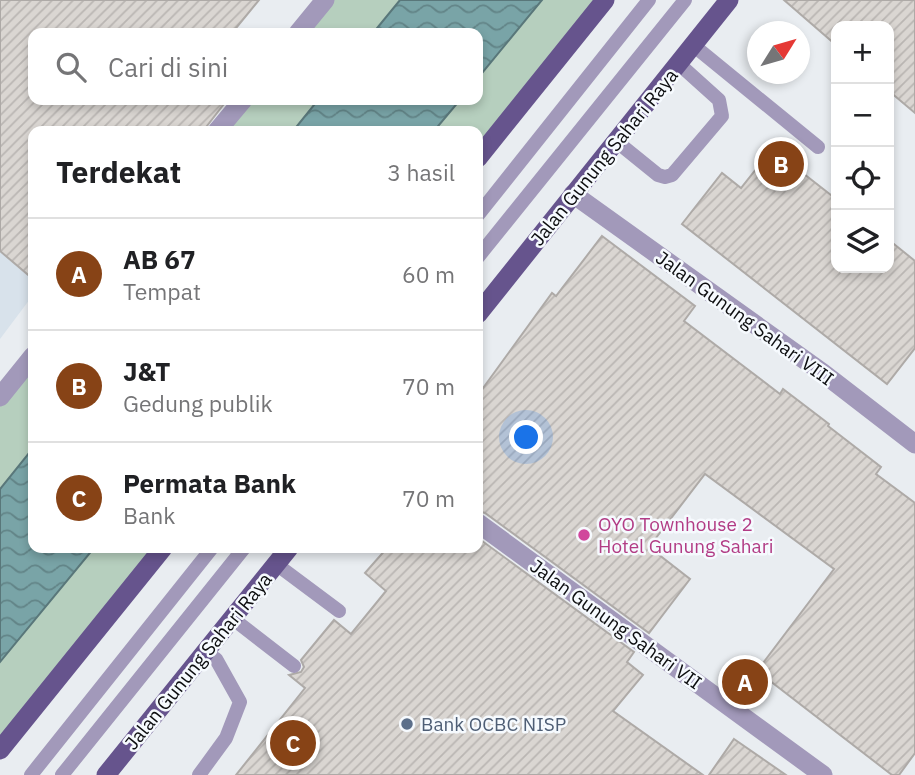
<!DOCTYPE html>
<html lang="id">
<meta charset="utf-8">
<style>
:root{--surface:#fff;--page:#f2f2f2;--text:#202124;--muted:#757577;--line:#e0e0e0;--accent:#874316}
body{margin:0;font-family:"IBM Plex Sans",sans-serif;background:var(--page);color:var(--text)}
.controls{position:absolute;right:21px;top:21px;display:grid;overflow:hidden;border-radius:14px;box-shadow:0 4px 10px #0003}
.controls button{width:63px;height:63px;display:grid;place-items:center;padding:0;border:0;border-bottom:2px solid var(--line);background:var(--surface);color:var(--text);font:35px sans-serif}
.compass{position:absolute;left:747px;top:21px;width:63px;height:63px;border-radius:50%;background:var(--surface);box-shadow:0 4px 10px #0003;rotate:53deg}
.you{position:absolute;left:527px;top:438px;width:24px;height:24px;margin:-18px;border:5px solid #fff;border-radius:50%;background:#1a73e8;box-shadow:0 0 0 10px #1a73e833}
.badge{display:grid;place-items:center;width:46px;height:46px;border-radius:50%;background:var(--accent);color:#fff;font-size:23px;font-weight:700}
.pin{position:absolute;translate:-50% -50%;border:4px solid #fff;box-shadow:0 2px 7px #0006}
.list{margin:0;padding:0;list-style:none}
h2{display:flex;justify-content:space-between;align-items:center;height:91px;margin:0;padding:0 28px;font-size:30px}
h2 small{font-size:23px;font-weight:400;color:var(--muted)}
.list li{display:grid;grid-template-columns:46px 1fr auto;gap:21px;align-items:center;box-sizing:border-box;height:112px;padding:0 28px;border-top:2px solid var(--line)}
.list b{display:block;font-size:26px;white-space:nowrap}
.list p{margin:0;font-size:23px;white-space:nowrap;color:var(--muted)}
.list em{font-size:23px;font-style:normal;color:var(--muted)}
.icon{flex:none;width:38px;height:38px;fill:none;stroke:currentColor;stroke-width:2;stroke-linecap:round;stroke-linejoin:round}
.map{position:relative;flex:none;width:915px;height:775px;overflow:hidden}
.search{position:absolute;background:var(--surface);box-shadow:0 4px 10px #0003;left:28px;top:28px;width:455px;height:77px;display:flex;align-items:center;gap:18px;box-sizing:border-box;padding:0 24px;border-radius:14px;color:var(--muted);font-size:26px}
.panel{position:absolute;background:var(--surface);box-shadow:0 4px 10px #0003;left:28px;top:126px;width:455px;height:427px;border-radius:14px}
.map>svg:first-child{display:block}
.built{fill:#d8e2eb}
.green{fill:#b6cfbe}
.water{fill:url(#water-waves);stroke:#59777a;stroke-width:2}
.building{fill:url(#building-hatch);stroke:#aeaaa7;stroke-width:2}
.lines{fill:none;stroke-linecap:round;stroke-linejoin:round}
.service{stroke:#a299ba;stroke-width:14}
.minor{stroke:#a299ba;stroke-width:19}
.tertiary{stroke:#a299ba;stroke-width:19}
.primary{stroke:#66548d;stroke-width:19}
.hotel-dot{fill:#d1479c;stroke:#f6fafe;stroke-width:2.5}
.service-dot{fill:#5c6f8a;stroke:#f6fafe;stroke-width:2.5}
.labels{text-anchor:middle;stroke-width:5;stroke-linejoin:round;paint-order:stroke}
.street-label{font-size:19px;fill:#0d0e10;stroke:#f6fafe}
.hotel-label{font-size:19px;fill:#b23c85;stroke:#f6fafe;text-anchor:start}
.service-label{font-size:19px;fill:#4e5e75;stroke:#f6fafe;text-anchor:start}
</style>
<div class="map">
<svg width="915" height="775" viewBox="0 0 915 775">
<defs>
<pattern id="water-waves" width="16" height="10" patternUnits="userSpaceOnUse" patternTransform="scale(1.75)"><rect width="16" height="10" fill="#79a4a7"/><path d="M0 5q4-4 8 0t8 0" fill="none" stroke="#628487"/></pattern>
<pattern id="building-hatch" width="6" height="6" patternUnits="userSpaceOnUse" patternTransform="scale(1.75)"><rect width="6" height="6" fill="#dad6d2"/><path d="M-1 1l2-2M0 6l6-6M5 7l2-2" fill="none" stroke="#bab6b3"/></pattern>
</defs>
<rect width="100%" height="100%" fill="#e9edf1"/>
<polygon class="built" points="0,197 33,225 33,295 0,339"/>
<g class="green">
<polygon points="325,0 400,0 373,33 298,33"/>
<polygon points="541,0 605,0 478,158 478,131 434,131 460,100 478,100 478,78"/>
<polygon points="243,100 318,100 293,131 217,131"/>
<polygon points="33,356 33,449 0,489 0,397"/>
<polygon points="94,548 163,548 0,749 0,662"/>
</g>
<g class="water">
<polygon points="400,0 542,0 478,78 478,33 373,33"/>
<polygon points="318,100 460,100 434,131 293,131"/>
<polygon points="33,448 33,548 94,548 0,662 0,489"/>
</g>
<g class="building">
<polygon points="0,0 259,0 232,33 33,33 33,100 227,100 203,131 33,131 33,279 0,251"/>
<polygon points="784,0 915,0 915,113 889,91 889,26 836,26 836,45"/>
<polygon points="772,149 836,199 836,268 889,268 889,240 915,261 915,348 887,384 682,224 722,173 741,188"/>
<polygon points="602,236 695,306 684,321 780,394 783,389 829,424 828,426 881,467 876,474 915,503 915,753 899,775 892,775 757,671 834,569 705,474 649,547 690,579 649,633 485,513 478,511 478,395 552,293 556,296"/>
<polygon points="478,538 634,652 627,662 643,675 613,711 703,775 236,775 305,688 289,675 301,672 304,667 301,660 334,620 351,634 386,591 365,573 387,548 478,548"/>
<polygon points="734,739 786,775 709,775"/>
</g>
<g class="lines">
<g class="service">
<polyline points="693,45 818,147"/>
<polyline points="616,141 658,175 665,177 672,175 722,116 719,100 679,64"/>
<polyline points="478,215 649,0"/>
<polyline points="478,257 685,0"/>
<polyline points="276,564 339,611"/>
<polyline points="232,618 294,666"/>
<polyline points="31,775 212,548"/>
<polyline points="62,775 244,548"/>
<polyline points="199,775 226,738 240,702 216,659 204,652"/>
</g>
<g class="minor">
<polyline points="573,194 823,373 915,444"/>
<polyline points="478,523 823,775"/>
</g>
<g class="tertiary">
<polyline points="298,33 325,0"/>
<polyline points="217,131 243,100"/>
<polyline points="0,397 33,356"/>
</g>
<g class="primary">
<polyline points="478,158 605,0"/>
<polyline points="478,314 729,0"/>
<polyline points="0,750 163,548"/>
<polyline points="106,775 289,548"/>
</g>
</g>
<circle class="hotel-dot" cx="584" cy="535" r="7"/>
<circle class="service-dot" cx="407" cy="724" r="7"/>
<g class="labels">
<g class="street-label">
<text transform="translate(604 157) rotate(-51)" y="7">Jalan Gunung Sahari Raya</text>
<text transform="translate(745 318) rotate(36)" y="7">Jalan Gunung Sahari VIII</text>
<text transform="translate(616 624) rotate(36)" y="7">Jalan Gunung Sahari VII</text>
<text transform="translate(198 661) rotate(-51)" y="7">Jalan Gunung Sahari Raya</text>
</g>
<g class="hotel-label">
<text x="598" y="531">OYO Townhouse 2<tspan x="598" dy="22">Hotel Gunung Sahari</tspan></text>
</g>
<g class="service-label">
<text x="421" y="731">Bank OCBC NISP</text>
</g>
</g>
</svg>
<div class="controls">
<button>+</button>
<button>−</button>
<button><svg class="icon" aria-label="locate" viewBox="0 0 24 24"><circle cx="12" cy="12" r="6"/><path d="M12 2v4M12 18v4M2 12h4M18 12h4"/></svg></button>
<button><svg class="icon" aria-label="layers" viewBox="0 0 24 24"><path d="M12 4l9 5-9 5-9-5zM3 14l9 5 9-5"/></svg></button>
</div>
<svg class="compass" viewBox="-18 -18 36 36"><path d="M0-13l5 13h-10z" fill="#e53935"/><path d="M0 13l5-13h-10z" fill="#757577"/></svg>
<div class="you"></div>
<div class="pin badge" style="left:745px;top:682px">A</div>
<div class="pin badge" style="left:781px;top:164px">B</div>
<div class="pin badge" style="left:293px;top:743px">C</div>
<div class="search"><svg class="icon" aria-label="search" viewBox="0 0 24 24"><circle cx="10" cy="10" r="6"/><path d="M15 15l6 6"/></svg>Cari di sini</div>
<section class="panel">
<h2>Terdekat<small>3 hasil</small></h2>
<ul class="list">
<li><span class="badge">A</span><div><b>AB 67</b><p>Tempat</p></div><em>60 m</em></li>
<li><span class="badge">B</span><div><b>J&amp;T</b><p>Gedung publik</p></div><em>70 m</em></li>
<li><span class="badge">C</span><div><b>Permata Bank</b><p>Bank</p></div><em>70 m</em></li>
</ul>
</section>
</div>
